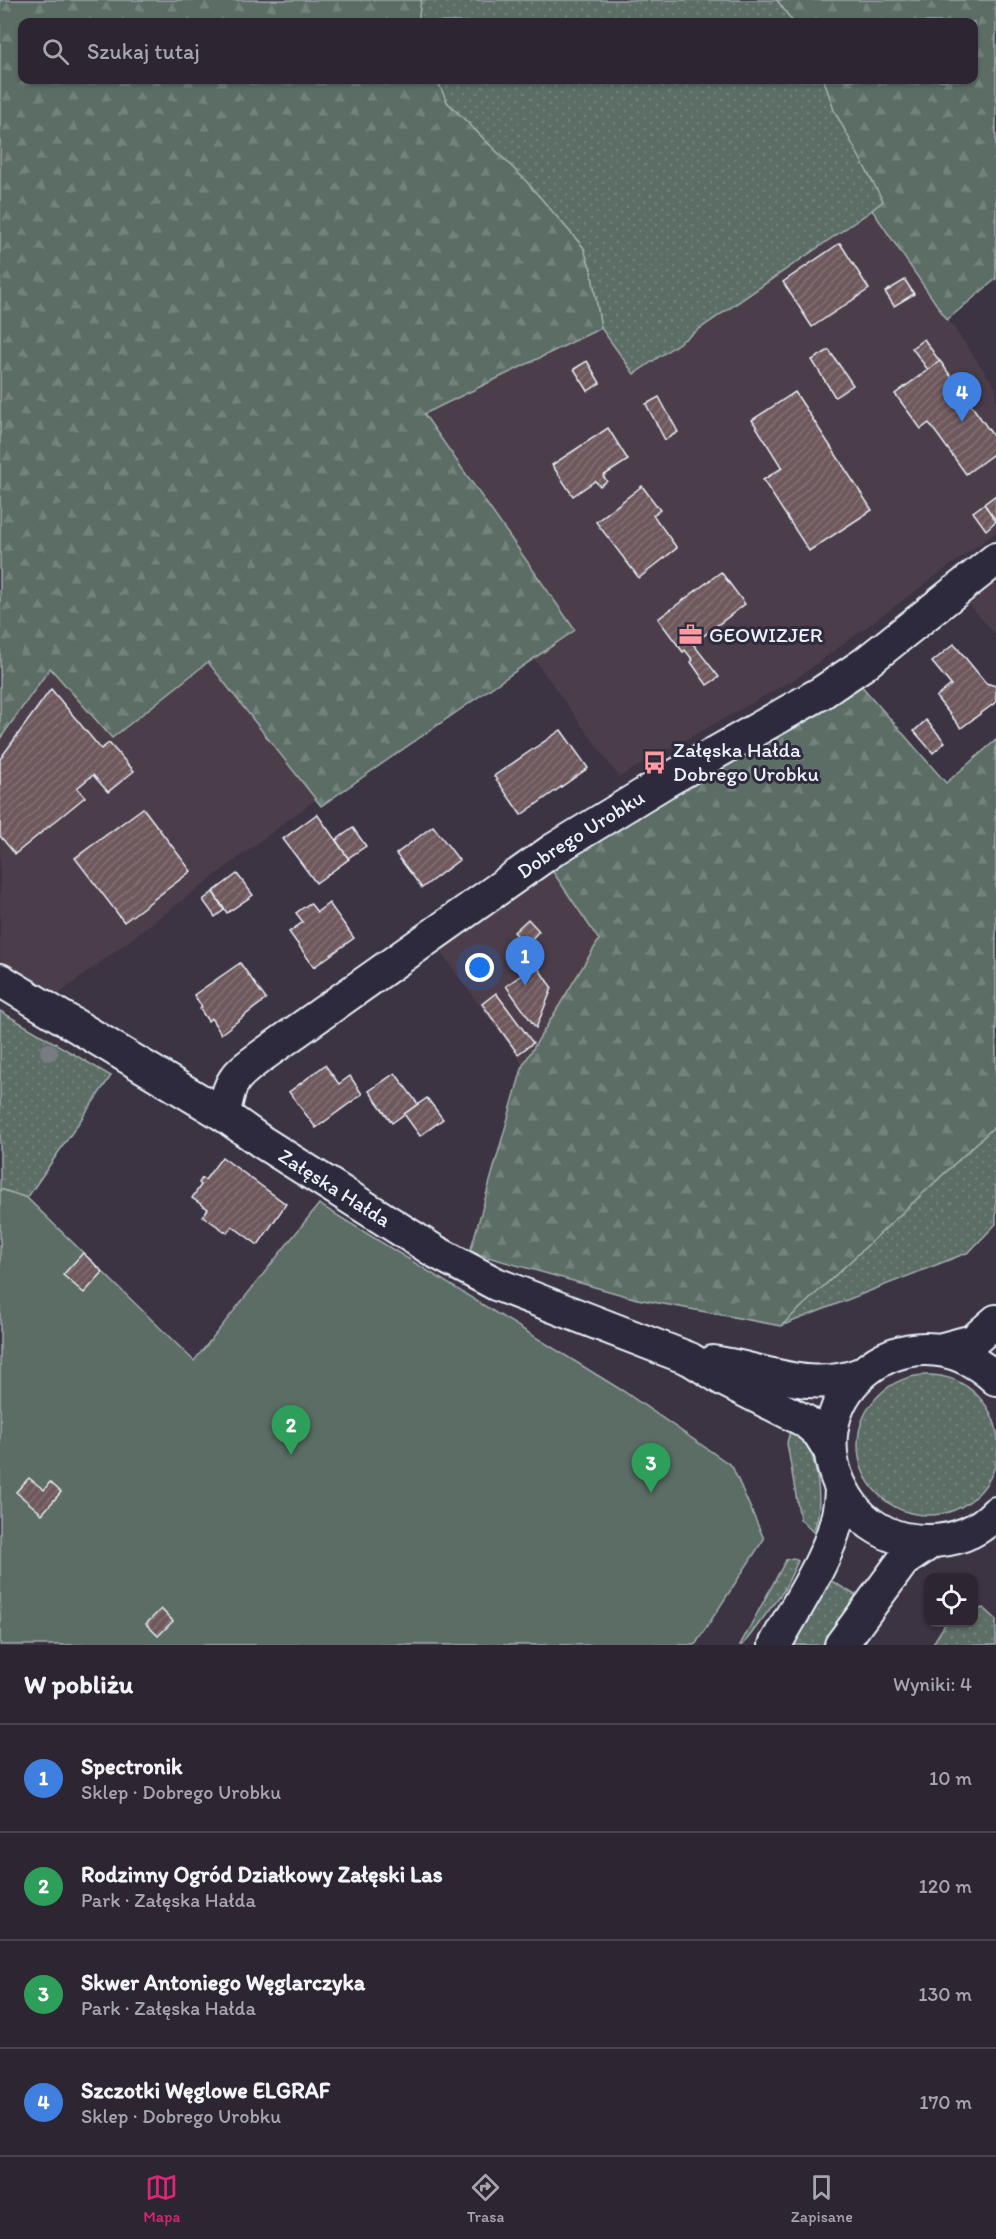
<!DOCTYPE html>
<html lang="pl">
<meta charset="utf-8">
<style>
:root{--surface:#2d2632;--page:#352e3a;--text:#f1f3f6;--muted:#a7a5ac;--line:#48434d;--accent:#db2777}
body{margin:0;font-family:Itim,sans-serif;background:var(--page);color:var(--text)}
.controls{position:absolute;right:18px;bottom:18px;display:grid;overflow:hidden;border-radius:12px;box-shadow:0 2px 4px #0004}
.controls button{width:54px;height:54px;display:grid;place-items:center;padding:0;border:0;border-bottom:2px solid var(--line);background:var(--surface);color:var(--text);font:30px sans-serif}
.you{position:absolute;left:480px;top:968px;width:21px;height:21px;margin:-15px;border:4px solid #fff;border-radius:50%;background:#1a73e8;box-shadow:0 0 0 9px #1a73e833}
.badge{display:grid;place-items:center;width:39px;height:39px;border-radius:50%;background:var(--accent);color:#fff;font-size:20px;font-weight:700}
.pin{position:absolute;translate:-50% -50px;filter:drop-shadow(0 2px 3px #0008)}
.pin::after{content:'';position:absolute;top:32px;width:21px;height:18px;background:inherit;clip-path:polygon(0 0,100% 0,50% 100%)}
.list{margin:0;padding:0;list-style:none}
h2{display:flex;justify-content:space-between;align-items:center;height:78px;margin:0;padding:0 24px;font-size:26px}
h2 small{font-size:20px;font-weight:400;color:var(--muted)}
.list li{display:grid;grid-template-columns:39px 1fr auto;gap:18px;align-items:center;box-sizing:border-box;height:108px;padding:0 24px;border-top:2px solid var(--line)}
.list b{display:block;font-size:22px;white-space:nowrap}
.list p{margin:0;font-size:20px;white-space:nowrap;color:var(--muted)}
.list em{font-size:20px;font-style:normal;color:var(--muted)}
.icon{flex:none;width:33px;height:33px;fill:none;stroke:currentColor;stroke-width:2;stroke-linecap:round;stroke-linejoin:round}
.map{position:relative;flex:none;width:996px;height:1645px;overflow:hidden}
.search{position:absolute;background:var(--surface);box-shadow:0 2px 4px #0004;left:18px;right:18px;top:18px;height:66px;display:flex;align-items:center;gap:15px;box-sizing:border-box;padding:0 21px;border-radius:12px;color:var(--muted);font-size:22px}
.sheet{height:510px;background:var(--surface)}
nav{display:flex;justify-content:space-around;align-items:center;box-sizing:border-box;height:84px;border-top:2px solid var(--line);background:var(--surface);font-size:16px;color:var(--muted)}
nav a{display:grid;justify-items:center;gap:3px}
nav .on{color:var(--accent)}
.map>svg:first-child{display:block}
.built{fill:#4b3e4a}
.grass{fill:url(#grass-dots);stroke:#a2afae;stroke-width:1.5}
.forest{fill:url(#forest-firs);stroke:#a2afae;stroke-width:1.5}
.green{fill:#5b6d65;stroke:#a2afae;stroke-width:1.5}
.building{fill:url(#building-hatch);stroke:#e8f1f8;stroke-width:1.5}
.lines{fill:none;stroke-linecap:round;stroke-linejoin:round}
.minor-casing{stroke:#e8f1f8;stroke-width:36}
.minor{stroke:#2f2a3d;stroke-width:32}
.tree{fill:#787b82}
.labels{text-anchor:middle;stroke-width:6;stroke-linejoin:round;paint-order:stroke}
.poi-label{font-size:21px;fill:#e8f1f8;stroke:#2f2a3d;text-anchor:start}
.street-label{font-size:21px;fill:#e8f1f8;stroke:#2f2a3d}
</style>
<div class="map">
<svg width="996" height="1645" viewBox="0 0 996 1645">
<defs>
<pattern id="grass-dots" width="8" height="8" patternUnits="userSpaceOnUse" patternTransform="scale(1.5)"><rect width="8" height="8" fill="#5b6d65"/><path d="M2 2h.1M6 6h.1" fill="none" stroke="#73827c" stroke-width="1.8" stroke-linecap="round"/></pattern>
<pattern id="forest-firs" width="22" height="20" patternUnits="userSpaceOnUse" patternTransform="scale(1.5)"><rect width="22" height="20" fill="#5b6d65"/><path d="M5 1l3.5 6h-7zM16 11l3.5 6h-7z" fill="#73827c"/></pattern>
<pattern id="building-hatch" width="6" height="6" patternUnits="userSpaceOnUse" patternTransform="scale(1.5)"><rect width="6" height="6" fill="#6e585c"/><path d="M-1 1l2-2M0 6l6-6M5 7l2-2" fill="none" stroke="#837074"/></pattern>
</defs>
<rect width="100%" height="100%" fill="#3c3343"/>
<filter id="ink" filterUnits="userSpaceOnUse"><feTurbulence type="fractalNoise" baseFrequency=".0167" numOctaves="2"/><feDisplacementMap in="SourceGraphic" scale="12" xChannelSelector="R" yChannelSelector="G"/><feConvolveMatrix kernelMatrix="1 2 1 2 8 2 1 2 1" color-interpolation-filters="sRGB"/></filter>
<g filter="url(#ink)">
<g class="built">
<polygon points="872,210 996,388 996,532 797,678 619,777 534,659 575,631 423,414 601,328 634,373"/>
<polygon points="996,579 996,635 966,601"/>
<polygon points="208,662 316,799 56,996 0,964 0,739 50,668 112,738"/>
<polygon points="549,866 600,940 523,1065 437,947"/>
</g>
<g class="grass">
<polygon points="421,0 777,0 793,22 418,22"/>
<polygon points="437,80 824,80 834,110 884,202 634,374 601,328 591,270 583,247 525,180 447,102"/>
<polygon points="0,1011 111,1076 27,1198 0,1189"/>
<polygon points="996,1125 996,1224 969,1252 781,1326"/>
<circle cx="928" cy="1445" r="70"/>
<path d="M792 1423C817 1446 826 1503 813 1532L800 1519 787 1443Z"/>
<polygon points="793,1558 798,1561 784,1590 743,1645 740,1645 786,1560"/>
<polygon points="828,1579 857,1596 823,1645 793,1645"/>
<polygon points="984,1608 996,1619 996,1645 932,1645 946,1623 974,1622 974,1610"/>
</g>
<g class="forest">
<polygon points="0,0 421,0 418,22 22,22 22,80 437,80 447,102 525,180 583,247 591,270 601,328 424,414 575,630 321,806 208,662 112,738 50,668 0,739"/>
<polygon points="777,0 996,0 996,279 947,320 872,210 883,201 834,110 824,80 974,80 974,22 793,22"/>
<polygon points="859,683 946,783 996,740 996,1125 781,1326 637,1299 470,1252 523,1065 599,940 549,866"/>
</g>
<polygon class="green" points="0,1189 27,1198 194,1361 319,1204 623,1391 732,1466 764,1539 695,1645 0,1645"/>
<g class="building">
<polygon points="840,243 869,289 812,327 783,282"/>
<polygon points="905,280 914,294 894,306 885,292"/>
<polygon points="924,339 940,362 928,370 912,348"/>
<polygon points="829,350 853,385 835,397 812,360"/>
<polygon points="587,361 600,383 588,391 574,369"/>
<polygon points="940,361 996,440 996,452 966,474 929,423 921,429 895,394"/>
<polygon points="795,392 872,510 809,551 763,480 782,468 752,420"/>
<polygon points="659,397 678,432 665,440 646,404"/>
<polygon points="608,428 628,460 603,476 607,481 600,486 595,481 573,496 552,465"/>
<polygon points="642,486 660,510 653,515 677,548 639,578 596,522"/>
<polygon points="996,495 996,521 984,504"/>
<polygon points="984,504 996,521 986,530 973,512"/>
<polygon points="721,572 745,604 693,644 719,677 707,685 691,662 693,660 685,650 683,652 658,619"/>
<polygon points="954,644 986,683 996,686 996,702 961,728 936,697 951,685 932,662"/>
<polygon points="51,689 101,749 109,743 134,771 108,792 93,775 77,788 85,797 15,854 0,836 0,759"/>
<polygon points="926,720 945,742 933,753 914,731"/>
<polygon points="561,730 588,768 521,815 494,776"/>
<polygon points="143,808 191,871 124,922 75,858"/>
<polygon points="317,814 349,859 316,883 283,839"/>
<polygon points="433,826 459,860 422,888 396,854"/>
<polygon points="353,828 366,846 348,858 336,840"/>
<polygon points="237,874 253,895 227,913 213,892"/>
<polygon points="213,892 224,910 215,917 203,900"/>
<polygon points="310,903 317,912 329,903 354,938 314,967 289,932 303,922 296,913"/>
<polygon points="528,919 539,931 526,945 514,932"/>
<polygon points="240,963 266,999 221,1034 211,1018 208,1021 200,1009 202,1007 194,995"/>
<polygon points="536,965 552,988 536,1028 506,986"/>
<polygon points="496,993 533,1043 518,1054 482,1004"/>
<polygon points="325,1065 339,1084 350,1076 362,1094 316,1128 289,1092"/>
<polygon points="395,1073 418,1104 392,1123 369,1091"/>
<polygon points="427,1098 443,1119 420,1136 404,1114"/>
<polygon points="222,1157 286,1204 258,1245 232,1226 227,1233 203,1216 208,1209 192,1198 201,1185 199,1183 202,1178 205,1180"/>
<polygon points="83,1253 103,1272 84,1293 63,1275"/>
<polygon points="29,1478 44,1490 50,1482 61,1492 42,1514 16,1492"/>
<polygon points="161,1609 173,1621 158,1636 146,1624"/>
</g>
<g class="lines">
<defs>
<g id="minor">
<path id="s1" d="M0 980 224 1115 262 1142 436 1252 496 1284 690 1359 724 1380 805 1421 819 1433 830 1451"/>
<path id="s2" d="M224 1115C229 1080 234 1076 263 1055L553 850 666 781 821 693 864 664 996 559"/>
<polyline points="943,1349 973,1341 996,1321"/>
<path d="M713 1362C765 1369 809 1394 861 1374"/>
<path d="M996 1379C906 1295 781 1404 851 1504 864 1523 889 1538 912 1540 944 1544 973 1537 996 1513"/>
<path d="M775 1645C800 1598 840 1545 841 1490"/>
<polyline points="841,1645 903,1561 931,1542"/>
</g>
</defs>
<use href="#minor" class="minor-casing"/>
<use href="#minor" class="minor"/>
</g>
<circle class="tree" cx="49" cy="1052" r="9"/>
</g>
<defs>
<symbol id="office-bare" viewBox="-9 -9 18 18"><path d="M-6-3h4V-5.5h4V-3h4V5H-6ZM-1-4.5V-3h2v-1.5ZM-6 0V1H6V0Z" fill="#ff9aa2" stroke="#2f2a3d" stroke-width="2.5" paint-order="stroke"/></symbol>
<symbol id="bus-bare" viewBox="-9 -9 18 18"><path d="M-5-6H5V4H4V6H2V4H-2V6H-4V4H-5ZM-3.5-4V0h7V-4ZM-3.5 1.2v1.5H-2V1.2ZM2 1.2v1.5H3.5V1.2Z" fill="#ff9aa2" stroke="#2f2a3d" stroke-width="2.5" paint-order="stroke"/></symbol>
</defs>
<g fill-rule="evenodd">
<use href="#office-bare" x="674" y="618" width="33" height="33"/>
<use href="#bus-bare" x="638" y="746" width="33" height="33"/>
</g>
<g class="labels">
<g class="poi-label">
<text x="709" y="642">GEOWIZJER</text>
<text x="673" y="757">Załęska Hałda<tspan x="673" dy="24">Dobrego Urobku</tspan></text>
</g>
<g class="street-label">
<text dy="7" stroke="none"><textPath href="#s2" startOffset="462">Dobrego Urobku</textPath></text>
<text dy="7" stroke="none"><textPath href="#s1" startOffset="394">Załęska Hałda</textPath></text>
</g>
</g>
</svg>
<div class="controls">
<button><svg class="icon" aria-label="locate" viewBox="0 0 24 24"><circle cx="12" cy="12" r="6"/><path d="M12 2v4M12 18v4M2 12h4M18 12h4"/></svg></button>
</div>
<div class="you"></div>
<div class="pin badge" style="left:525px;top:986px;background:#3f7fe0">1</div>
<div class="pin badge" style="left:291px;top:1455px;background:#2e9e5b">2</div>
<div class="pin badge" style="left:651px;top:1493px;background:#2e9e5b">3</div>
<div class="pin badge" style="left:962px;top:422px;background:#3f7fe0">4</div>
<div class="search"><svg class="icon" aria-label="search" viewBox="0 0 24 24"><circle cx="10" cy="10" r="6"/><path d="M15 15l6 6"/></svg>Szukaj tutaj</div>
</div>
<section class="sheet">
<h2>W pobliżu<small>Wyniki: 4</small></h2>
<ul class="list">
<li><span class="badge" style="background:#3f7fe0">1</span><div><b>Spectronik</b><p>Sklep · Dobrego Urobku</p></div><em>10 m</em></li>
<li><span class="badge" style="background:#2e9e5b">2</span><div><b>Rodzinny Ogród Działkowy Załęski Las</b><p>Park · Załęska Hałda</p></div><em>120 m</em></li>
<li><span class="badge" style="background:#2e9e5b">3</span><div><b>Skwer Antoniego Węglarczyka</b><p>Park · Załęska Hałda</p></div><em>130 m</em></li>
<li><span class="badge" style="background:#3f7fe0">4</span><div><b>Szczotki Węglowe ELGRAF</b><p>Sklep · Dobrego Urobku</p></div><em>170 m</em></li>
</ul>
</section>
<nav>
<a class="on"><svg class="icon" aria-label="map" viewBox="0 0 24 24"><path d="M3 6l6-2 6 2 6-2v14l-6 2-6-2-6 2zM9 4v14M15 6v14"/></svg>Mapa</a>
<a><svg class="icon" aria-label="directions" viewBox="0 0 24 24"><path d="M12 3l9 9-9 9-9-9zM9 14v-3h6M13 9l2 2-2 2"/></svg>Trasa</a>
<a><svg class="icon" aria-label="saved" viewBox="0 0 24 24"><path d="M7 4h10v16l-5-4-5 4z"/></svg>Zapisane</a>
</nav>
